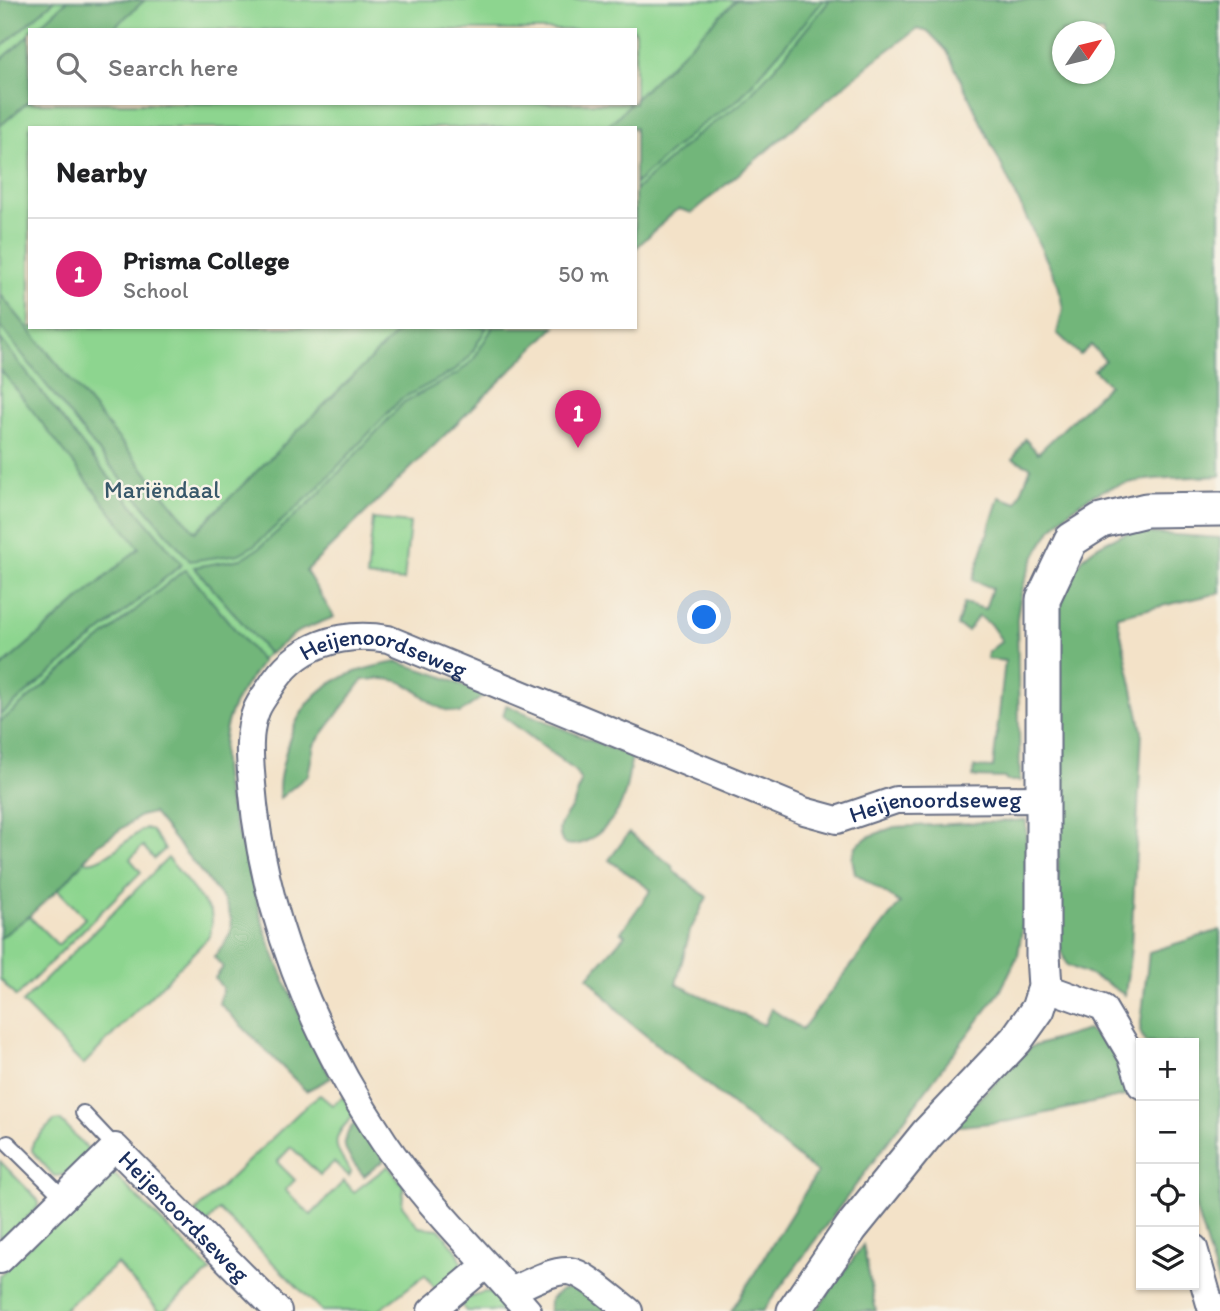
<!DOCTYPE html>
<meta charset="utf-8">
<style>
:root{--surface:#fff;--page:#f6f6f6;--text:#202124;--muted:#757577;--line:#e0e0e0;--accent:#db2777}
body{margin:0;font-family:Itim,sans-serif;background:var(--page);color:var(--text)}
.controls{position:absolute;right:21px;bottom:21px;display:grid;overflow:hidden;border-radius:0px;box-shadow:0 2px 5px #0004}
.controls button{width:63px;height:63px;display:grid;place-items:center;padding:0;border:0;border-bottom:2px solid var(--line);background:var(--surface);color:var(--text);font:35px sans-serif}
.compass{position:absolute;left:1052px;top:21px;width:63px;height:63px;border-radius:50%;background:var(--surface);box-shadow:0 2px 5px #0004;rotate:55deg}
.you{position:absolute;left:705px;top:618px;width:24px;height:24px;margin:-18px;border:5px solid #fff;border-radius:50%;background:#1a73e8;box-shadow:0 0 0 10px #1a73e833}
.badge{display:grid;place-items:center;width:46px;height:46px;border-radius:50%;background:var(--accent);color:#fff;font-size:23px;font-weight:700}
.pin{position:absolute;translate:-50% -58px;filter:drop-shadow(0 2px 4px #0008)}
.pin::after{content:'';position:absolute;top:37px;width:24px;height:21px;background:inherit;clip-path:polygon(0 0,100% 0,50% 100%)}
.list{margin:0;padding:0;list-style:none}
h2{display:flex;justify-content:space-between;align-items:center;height:91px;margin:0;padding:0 28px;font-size:30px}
h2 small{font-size:23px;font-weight:400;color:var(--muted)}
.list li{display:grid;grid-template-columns:46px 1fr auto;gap:21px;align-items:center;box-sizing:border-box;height:112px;padding:0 28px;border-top:2px solid var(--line)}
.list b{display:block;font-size:26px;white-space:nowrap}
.list p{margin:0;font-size:23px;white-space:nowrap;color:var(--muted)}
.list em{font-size:23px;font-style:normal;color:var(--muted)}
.icon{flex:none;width:38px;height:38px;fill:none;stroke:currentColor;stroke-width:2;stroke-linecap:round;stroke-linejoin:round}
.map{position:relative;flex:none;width:1220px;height:1311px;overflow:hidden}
.search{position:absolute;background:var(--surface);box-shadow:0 2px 5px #0004;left:28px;top:28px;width:609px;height:77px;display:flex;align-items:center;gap:18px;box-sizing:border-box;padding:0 24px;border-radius:0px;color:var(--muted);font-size:26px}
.panel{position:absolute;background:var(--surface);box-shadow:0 2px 5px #0004;left:28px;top:126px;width:609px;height:203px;border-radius:0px}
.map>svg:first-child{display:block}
.green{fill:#8dd58f;stroke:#548276;stroke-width:2;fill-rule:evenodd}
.forest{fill:#72b67a;stroke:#46726c;stroke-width:2;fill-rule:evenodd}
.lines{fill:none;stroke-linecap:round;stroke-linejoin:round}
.service-casing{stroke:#676e83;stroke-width:18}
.minor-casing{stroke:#676e83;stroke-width:30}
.tertiary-casing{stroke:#676e83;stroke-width:37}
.service{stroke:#fff;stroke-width:14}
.minor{stroke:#fff;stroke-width:26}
.tertiary{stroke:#fff;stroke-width:33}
.labels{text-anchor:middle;stroke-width:5;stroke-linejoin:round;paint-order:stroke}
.park-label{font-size:24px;fill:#38586a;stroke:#f7f3e8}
.street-label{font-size:24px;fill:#1b2f5e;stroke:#f7f3e8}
</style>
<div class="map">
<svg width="1220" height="1311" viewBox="0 0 1220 1311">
<rect width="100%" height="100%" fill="#f7f3e8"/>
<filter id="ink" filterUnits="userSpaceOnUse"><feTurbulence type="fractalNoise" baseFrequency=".0143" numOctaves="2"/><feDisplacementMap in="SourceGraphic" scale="14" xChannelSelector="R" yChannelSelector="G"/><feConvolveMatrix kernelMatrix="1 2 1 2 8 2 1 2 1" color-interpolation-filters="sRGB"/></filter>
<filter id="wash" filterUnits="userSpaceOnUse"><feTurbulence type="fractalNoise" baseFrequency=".00686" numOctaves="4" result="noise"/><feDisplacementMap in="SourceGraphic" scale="28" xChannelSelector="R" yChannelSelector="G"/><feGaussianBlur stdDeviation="1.57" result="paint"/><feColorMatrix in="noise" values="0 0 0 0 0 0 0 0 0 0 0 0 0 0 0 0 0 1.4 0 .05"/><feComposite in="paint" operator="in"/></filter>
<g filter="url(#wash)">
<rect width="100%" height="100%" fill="#f3e2c8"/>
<g class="green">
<path d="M0 0H894L635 247V128H30V327H553L302 572 281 642 0 892ZM30 30H635V103H30Z"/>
<polygon points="373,519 410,523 404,581 367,577"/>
<path d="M146 828 152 831 165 849 154 859 143 846 130 859 141 872 16 997 0 979V938L29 916 58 945 85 918 57 889 66 882 83 861C105 865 126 838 146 828Z"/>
<polygon points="168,858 211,912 212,924 210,936 83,1065 22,1003"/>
<path d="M320 1095 332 1105 343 1097 355 1115C329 1138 333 1146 351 1172L349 1176 334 1162 320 1175 291 1147 277 1162 295 1180 285 1190 311 1215 344 1181 354 1192 388 1166 404 1186 402 1205 419 1227 439 1229C465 1260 472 1264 437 1291L425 1275 378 1311H322L219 1210 206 1224 195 1212 310 1102Z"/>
<path d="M60 1120 88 1149C84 1163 69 1176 54 1176L32 1151 33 1142 54 1121Z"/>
<polygon points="0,1161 38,1200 38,1207 0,1245"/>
<polygon points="114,1174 211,1271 164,1311 159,1311 117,1264 62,1311 0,1311 0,1275 77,1198 102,1177"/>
<polygon points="484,1292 497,1294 517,1311 466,1311 459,1302"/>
</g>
<g class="forest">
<polygon points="0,0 55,0 0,48"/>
<polygon points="68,0 145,0 111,30 35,30"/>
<polygon points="736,0 824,0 739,99 695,130 635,184 635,128 606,128 631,103 635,103 635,99"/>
<path d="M830 0H1220V476C1185 478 1147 476 1113 487 1055 505 1023 562 1017 619L1020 781H1006L1005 778 973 777 974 767 993 768 1005 661 987 659 988 652 1002 641 990 624 978 616 968 631 957 626 964 603 985 609 992 588 973 580 999 497 1017 503 1031 467 1013 459 1025 439 1038 453 1109 385 1094 370 1105 360 1091 345 1080 355 1057 333 1063 309 1058 284 947 51 929 32 917 29 875 60 692 213 679 209 674 212 635 249V190L698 134 743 102 775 67ZM1062 32H1104V74H1062Z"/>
<polygon points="30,34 30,100 0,126 0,61"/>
<polygon points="0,294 195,532 403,327 487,327 469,357 454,371 401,399 313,493 255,545 239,554 190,561 94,446 0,326"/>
<polygon points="493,327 555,327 306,571 334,617 297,632 269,654 194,567 241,559 259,548 317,496 404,402 457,374 473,360"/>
<polygon points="0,338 88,452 182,564 0,715 0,668 139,548 0,369"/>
<path d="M1130 532 1220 538V593L1117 616 1142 731 1131 948 1125 995 1103 981 1067 965 1058 944 1059 608C1079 561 1078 550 1130 532Z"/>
<path d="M184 570H186L262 662C249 681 231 703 226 727 215 776 235 823 249 869 256 891 259 915 267 936 285 985 307 1032 331 1078L306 1091 219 1003 223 989 215 978 223 967 214 957C233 933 238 927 223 899L153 813 140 816 95 847 66 882 29 916 0 938V722Z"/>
<path d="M398 662 441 676 485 695 460 713C429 709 431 698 407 685 394 677 378 679 363 680L314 745 308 775 280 798C277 783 282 769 285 755 299 691 338 671 398 662Z"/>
<path d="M506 705 632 757C628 774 627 796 617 812 606 829 584 851 563 843 553 824 566 819 574 803 577 796 579 788 581 781L574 770 503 716Z"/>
<polygon points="1026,820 1026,904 1018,955 1000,992 948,1060 763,1311 731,1311 817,1173 628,1021 588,977 625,935 621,932 651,890 609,860 629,833 671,865 675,872 707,897 690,931 676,984 764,1025 771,1009 802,1029 900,903 855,873 852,858 856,846 868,837 894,827"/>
<polygon points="1220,930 1220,1289 1194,1203 1194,1043 1145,1043 1140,1031 1149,952"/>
<path d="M1087 1030C1119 1047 1120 1062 1129 1095L1010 1121 950 1127 1031 1047Z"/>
<path d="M359 1119 384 1160 364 1176C346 1154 334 1142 359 1119Z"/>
<polygon points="863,1245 876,1311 816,1311"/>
<polygon points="578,1287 612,1311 549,1311 550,1300 561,1290"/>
</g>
</g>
<g filter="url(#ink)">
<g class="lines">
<defs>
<g id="service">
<polyline points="83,1113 115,1147"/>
<polyline points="8,1143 63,1197"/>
</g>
<g id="minor">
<polyline points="1045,987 1103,1008 1132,1057 1141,1085"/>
<polyline points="1194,1248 1212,1311"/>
<path id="s1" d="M0 1260 115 1147 278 1311"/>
<path d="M511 1291C527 1284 551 1270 569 1271 586 1273 614 1300 629 1311"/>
<polyline points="431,1311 486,1265"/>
<path id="s2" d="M528 1311C480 1255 425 1203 384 1142 313 1036 262 912 252 784 250 760 247 733 256 711 259 703 265 695 270 688 296 645 340 631 388 639L804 811 837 820 896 800 1043 799"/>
</g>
<polyline id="tertiary" points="794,1311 851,1228 927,1134 1016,1040 1038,1009 1045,987 1043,955 1043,599 1071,540 1101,521 1146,510 1220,509"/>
</defs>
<use href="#service" class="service-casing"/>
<use href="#minor" class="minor-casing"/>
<use href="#tertiary" class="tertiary-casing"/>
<use href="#service" class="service"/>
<use href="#minor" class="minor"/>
<use href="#tertiary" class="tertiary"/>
</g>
</g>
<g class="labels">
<g class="park-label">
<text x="162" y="498">Mariëndaal</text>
</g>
<g class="street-label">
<text dy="8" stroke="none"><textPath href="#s2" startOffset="842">Heijenoordseweg</textPath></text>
<text dy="8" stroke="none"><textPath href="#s2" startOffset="1430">Heijenoordseweg</textPath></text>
<text dy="8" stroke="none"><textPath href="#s1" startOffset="259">Heijenoordseweg</textPath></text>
</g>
</g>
</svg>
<div class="controls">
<button>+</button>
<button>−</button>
<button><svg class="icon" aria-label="locate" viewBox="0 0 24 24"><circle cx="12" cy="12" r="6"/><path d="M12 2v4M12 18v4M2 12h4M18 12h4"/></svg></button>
<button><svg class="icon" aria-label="layers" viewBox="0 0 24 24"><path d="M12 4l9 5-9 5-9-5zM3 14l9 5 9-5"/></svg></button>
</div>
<svg class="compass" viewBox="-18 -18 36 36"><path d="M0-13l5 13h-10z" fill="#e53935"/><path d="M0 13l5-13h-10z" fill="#757577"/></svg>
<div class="you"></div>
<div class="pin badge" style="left:578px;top:448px">1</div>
<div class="search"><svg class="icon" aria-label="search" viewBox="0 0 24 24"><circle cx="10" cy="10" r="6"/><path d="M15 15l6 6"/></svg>Search here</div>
<section class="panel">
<h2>Nearby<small></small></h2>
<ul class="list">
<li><span class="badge">1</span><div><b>Prisma College</b><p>School</p></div><em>50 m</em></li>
</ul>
</section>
</div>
